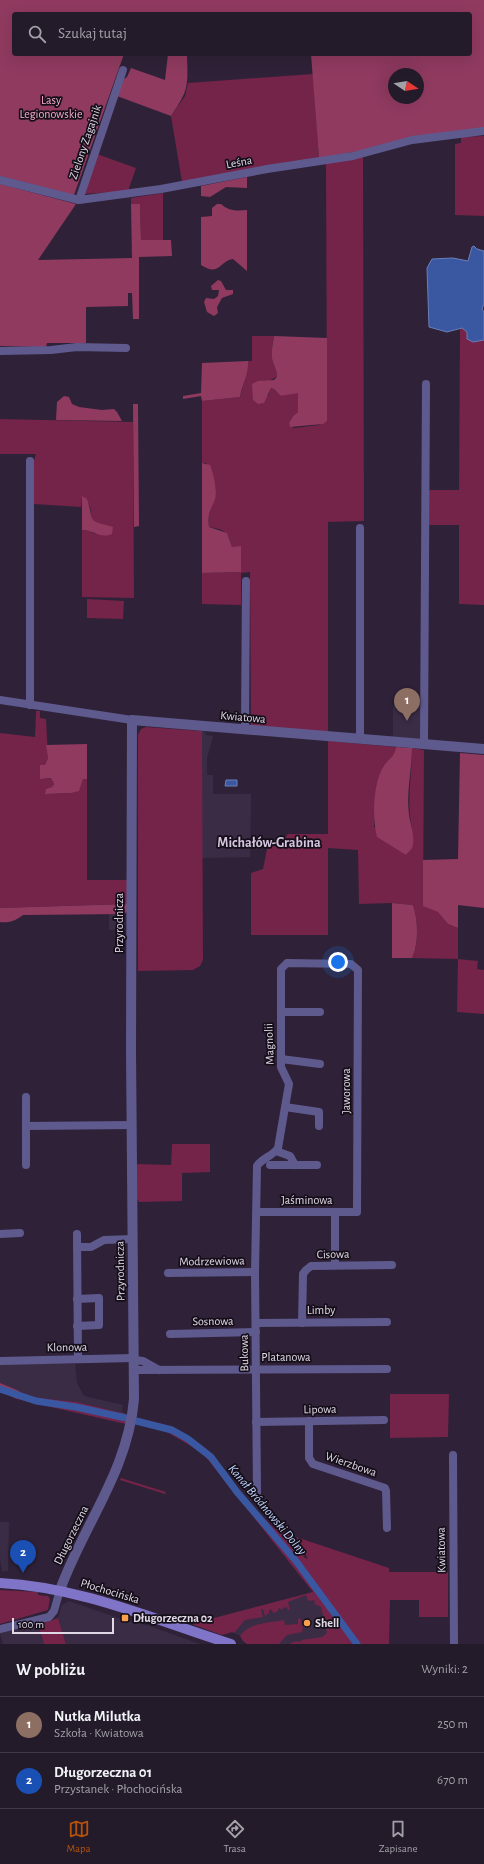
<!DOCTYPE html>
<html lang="pl">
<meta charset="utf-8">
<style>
:root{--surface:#231a2a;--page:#2f2736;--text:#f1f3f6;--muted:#a3a1a8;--line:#403847;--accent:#b45309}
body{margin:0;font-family:"Alegreya Sans",sans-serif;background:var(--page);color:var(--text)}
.compass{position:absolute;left:388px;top:68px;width:36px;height:36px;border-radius:50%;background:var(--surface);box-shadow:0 4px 16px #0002;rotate:102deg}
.scale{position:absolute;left:12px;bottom:10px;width:102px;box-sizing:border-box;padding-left:4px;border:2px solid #e0d8e6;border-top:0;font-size:11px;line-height:14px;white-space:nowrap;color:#e0d8e6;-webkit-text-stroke:3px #140e18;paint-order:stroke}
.you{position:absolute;left:338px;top:962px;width:14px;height:14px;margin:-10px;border:3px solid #fff;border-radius:50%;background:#1a73e8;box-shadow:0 0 0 6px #1a73e833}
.badge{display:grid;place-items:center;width:26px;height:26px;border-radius:50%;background:var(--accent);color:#fff;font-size:13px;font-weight:700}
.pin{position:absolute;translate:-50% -33px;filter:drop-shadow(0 1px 2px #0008)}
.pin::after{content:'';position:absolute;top:21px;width:14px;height:12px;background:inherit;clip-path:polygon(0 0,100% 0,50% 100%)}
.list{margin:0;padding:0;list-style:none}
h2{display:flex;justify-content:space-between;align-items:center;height:52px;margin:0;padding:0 16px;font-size:17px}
h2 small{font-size:13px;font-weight:400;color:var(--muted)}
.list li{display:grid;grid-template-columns:26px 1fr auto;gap:12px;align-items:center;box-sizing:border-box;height:56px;padding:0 16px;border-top:1px solid var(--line)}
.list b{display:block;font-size:15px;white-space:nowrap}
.list p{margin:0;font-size:13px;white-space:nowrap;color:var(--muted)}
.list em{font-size:13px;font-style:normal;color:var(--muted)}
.icon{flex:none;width:22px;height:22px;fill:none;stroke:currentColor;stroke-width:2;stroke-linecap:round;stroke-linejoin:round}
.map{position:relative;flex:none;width:484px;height:1644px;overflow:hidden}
.search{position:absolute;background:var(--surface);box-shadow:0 4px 16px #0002;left:12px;right:12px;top:12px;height:44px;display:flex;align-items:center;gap:10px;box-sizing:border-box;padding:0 14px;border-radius:4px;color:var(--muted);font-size:15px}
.sheet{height:164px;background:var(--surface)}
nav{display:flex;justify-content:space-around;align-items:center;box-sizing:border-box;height:56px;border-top:1px solid var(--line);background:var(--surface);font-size:11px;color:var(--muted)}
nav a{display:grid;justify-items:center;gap:2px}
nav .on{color:var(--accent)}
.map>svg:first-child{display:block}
.built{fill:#3b2c46}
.green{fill:#742349}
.forest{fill:#903a60;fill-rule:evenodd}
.water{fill:#3a58a2;stroke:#6c7eb6}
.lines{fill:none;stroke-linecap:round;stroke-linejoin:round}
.canal{stroke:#3a58a2;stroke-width:7}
.minor{stroke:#5f5a8e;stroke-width:8}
.tertiary{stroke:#5f5a8e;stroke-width:10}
.secondary{stroke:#7f74c8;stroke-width:10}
.poi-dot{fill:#f8a04b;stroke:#140e18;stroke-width:1.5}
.labels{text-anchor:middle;stroke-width:3.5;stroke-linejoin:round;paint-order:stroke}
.park-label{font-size:12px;fill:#f8aeca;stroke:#140e18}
.street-label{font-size:12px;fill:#e0d8e6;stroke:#140e18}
.poi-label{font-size:12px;font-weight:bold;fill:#e0d8e6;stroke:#140e18;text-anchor:start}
.water-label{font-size:13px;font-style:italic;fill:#bed1fb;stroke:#140e18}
.quarter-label{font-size:14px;font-weight:bold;fill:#d5c5e1;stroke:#140e18}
</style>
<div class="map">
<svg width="484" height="1644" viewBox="0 0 484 1644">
<rect width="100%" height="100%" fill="#2f2238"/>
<g class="built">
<polygon points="393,705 421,705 421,739 393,737"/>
<polygon points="202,731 204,731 206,735 213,736 207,758 207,775 213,775 213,794 251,794 250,857 202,858"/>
<polygon points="109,914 124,914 125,930 109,930"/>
<polygon points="0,1364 75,1364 77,1383 84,1396 123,1405 122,1411 126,1414 77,1402 30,1397 0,1383"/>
<polygon points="0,1522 9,1522 8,1571 2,1571 0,1558"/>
<polygon points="313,1592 346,1637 330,1644 247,1644 243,1641 242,1637 233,1632 222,1635 194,1625 194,1621 199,1622"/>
<polygon points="69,1601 121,1619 149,1626 200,1644 66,1644 58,1618 62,1605"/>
<polygon points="38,1625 44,1644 3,1644 0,1633"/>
</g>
<g class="green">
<polygon points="313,74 319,158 182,182 171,116 185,96 188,83"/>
<polygon points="484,136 484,216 455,215 455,144 461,143 461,137"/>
<polygon points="97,154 136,168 128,191 83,194"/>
<path d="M363 156 364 521 328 522V733L251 727 250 572 241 573V605L202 604V573L241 572V547H232C227 531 226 530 209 527 207 516 212 507 215 496 218 487 212 470 206 463H202V401L240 397 248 366V361H252V336H274C273 344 270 354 273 362 275 368 277 371 277 377L268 381H258L268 396 271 388 274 389 281 396 298 392V412L293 416 289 423 294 428 319 425 327 421 326 166V163Z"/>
<polygon points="163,193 163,240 141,240 140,204 131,204 131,198"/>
<polygon points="460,328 464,329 473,342 484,340 484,605 459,604 459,525 428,525 428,490 459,490"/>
<path d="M0 419 133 422 134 598 82 597V530L90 531 95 534 101 524C87 519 93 518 90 507 89 504 84 500 82 497L81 507 34 504V461L36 454H0Z"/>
<polygon points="87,599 124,601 123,619 87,618"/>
<polygon points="36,711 40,711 40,718 46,719 48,758 45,765 45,779 51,778 54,784 48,794 71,793 80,787 83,779 87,779 87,880 126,880 128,881 128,904 0,908 0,733 35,737"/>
<polygon points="146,727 202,731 203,960 200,966 193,970 138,971 138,735 141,729"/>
<path d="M328 741 396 747C395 759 388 758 383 767 373 786 376 806 374 827L412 829C406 800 412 776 412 748L424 750 423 905 439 912 448 924 458 928V959L478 961 477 969 484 970V1014L457 1012 458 959 412 958C419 943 418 920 413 905L392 903 359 904 358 850 328 848V935H251V873L263 869 267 849 280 843 288 834H328Z"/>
<polygon points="172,1144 210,1144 210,1172 182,1173 182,1201 139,1202 136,1197 136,1164 171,1165"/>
<polygon points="19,1391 30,1397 77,1402 126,1414 127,1416 126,1424 29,1402 17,1399"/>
<polygon points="390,1394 449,1394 448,1437 390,1438"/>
<polygon points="138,1418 173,1427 203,1446 211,1454 251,1505 275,1529 290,1535 305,1558 308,1559 296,1537 389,1568 389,1572 448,1572 448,1617 419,1617 419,1600 390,1600 389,1644 289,1644 296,1641 301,1642 301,1640 322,1637 327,1633 321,1607 315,1604 314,1600 308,1601 306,1595 288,1602 290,1610 288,1610 287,1607 283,1608 283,1610 279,1608 277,1612 273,1613 272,1610 269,1610 269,1613 265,1616 263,1609 261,1609 263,1617 245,1620 234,1633 232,1632 222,1635 194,1625 194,1621 199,1622 313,1592 205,1456 191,1446 165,1431 136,1423"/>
<polygon points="121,1478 124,1479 166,1492 165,1494 120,1480"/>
<polygon points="0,1590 38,1592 38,1595 48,1596 50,1599 48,1610 0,1624"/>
<polygon points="58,1618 66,1644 44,1644 38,1625"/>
<path d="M300 1618 303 1628 302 1632 287 1635 279 1644H247L243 1641 240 1636C251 1622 268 1623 284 1620L285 1625 298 1624V1619Z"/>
</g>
<g class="forest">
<path d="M0 0H484V129L319 158 311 54H470V14H14V54H124L74 195 0 176ZM394 74H418V98H394Z"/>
<path d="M168 54H203L187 55C188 86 189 90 171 116L117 96 124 79 127 77 131 68 165 80Z"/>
<polygon points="247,177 247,188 226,187 210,197 201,196 201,186"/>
<polygon points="0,184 76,204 38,260 132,258 131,204 140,204 141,240 171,240 172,256 139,257 139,319 133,319 132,293 128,293 128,306 86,307 86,343 47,343 46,347 0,346"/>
<path d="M217 204H221C229 211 236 211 247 210V271L233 259C219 261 220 277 201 265V217L212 216V208Z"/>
<polygon points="218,280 221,281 226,290 233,290 233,294 222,298 217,307 218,313 214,316 207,312 204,302 206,298 214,299 218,296 219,290 212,290 211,286"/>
<path d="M274 336 327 338V421L323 424 290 427 289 423 293 416 298 412V393L281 396 274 389 271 388 264 403 258 404 253 400 252 384 258 381 274 380 277 377C277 371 275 368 273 362 270 354 273 344 274 336Z"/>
<path d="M248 361C249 374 242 384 240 397L202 401 201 396 183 399V396L201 393 202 363Z"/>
<polygon points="64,396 69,397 72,404 79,407 102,410 114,409 117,412 122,421 56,420 57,402"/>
<polygon points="133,404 138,404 139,526 134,527"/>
<path d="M202 463 210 465C213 473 218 490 215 499 211 510 207 514 209 527L227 533 232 547 241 546V572L202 573Z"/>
<path d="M82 496 87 499C95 523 85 519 113 527L112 534C100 539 94 530 82 530Z"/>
<polygon points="87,744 87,779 83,779 79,791 71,793 45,794 46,789 52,787 54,784 51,778 40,779 40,765 45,765 48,758 46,745"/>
<path d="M396 747 412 748C412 769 406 793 409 814 410 824 416 838 412 848 411 850 407 853 406 855L377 837C372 818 373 784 383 767 388 758 394 759 396 747Z"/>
<polygon points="460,753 484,755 484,908 458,905 458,928 448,924 438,912 423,906 423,860 458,859"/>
<path d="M392 903 413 905C418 920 419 943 412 958H392Z"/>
<path d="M128 904V911L124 914 23 915C15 921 10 923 0 922V908Z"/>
<polygon points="0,1383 19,1391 17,1399 0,1391"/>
</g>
<g class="water">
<polygon points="474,246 477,249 484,251 484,304 482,309 484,312 484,340 473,342 467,339 467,332 462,328 447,332 429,327 427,268 432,259 453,258 468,261 472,247"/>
<polygon points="226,780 237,780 237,786 225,786"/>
</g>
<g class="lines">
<g class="canal">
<polyline points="0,1389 36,1401 76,1407 126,1418"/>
<polyline points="136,1421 172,1430 188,1439 211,1457 237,1492 296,1561 357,1644"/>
</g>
<g class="minor">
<polyline points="0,180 79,200 161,189 267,169 353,156 412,140 484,131"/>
<polyline points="79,200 123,70"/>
<polyline points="0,351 51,350 77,347 126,348"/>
<polyline points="360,528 360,739"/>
<polyline points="0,700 132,720"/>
<polyline points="30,705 30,461"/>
<polyline points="245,730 246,581"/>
<polyline points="424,744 426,384"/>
<polyline points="281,1012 320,1012"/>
<polyline points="281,1059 320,1064"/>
<polyline points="285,1107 319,1112 319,1126"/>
<polyline points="26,1126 132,1125"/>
<polyline points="276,1151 290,1156 295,1165"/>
<polyline points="26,1165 26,1097"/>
<polyline points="270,1165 317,1165"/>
<path d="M256 1212H357L358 970 351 964 287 963 281 969V1067L289 1084 278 1148C273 1156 262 1158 257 1166L255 1272 257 1493"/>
<polyline points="0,1234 20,1233"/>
<polyline points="77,1234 78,1359"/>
<polyline points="77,1247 91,1247 104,1240 133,1239"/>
<polyline points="335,1265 335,1212"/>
<polyline points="168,1273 255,1272"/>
<polyline points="77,1299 99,1298 99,1325 77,1326"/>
<polyline points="256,1323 387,1322"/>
<polyline points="302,1323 303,1274 306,1270 311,1266 392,1265"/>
<polyline points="170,1334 256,1332"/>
<polyline points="135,1360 143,1361 159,1370"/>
<polyline points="0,1361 134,1358"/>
<polyline points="135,1370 387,1369"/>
<polyline points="309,1421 309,1458 313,1464 385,1488 386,1491 387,1528"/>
<polyline points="256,1422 384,1420"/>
<polyline points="453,1455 454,1644"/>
<polyline points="0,1629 49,1617 54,1611 60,1590"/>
</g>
<path class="tertiary" d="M60 1590C84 1524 128 1471 134 1399L131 1051 132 720 484 749"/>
<path class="secondary" d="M0 1583C81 1587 155 1620 231 1644"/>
</g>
<g class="poi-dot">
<rect x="121" y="1614" width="8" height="8" rx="2"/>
<circle cx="307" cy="1623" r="4"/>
</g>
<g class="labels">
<g class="park-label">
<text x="51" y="104">Lasy<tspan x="51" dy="14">Legionowskie</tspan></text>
</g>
<g class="street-label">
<text transform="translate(85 142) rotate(-71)" y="4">Zielony Zagajnik</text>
<text transform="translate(239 162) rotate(-11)" y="4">Leśna</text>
<text transform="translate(243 717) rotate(5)" y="4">Kwiatowa</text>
<text transform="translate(119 923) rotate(-90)" y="4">Przyrodnicza</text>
<text transform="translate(269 1044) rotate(-92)" y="4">Magnolii</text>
<text transform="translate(346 1091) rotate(-90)" y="4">Jaworowa</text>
<text x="307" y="1204">Jaśminowa</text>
<text transform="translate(333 1254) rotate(-1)" y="4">Cisowa</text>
<text transform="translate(212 1261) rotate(-1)" y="4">Modrzewiowa</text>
<text transform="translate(120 1271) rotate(-91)" y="4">Przyrodnicza</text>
<text x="321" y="1314">Limby</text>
<text transform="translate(213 1321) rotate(-1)" y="4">Sosnowa</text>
<text transform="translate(67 1347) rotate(-1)" y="4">Klonowa</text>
<text transform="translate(244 1353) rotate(-91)" y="4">Bukowa</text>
<text x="286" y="1361">Platanowa</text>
<text transform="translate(320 1409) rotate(-1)" y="4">Lipowa</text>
<text transform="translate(351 1464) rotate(19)" y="4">Wierzbowa</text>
<text transform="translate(71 1535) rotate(-64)" y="4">Długorzeczna</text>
<text transform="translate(441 1550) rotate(-91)" y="4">Kwiatowa</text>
<text transform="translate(110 1591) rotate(17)" y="4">Płochocińska</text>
</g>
<g class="poi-label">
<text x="133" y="1622">Długorzeczna 02</text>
<text x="315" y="1627">Shell</text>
</g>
<g class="water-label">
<text transform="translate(268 1509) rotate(50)" y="5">Kanał Bródnowski Dolny</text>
</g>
<g class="quarter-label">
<text x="269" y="847">Michałów-Grabina</text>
</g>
</g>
</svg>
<svg class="compass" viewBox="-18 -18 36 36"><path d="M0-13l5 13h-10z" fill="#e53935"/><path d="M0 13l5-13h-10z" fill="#a3a1a8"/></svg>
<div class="scale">100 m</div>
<div class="you"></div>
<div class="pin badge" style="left:407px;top:721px;background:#8d6e63">1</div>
<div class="pin badge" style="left:23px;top:1573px;background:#1a4fb4">2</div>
<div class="search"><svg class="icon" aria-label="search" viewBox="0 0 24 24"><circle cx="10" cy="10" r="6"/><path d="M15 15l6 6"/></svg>Szukaj tutaj</div>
</div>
<section class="sheet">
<h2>W pobliżu<small>Wyniki: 2</small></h2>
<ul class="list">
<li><span class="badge" style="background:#8d6e63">1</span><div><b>Nutka Milutka</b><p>Szkoła · Kwiatowa</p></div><em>250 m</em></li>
<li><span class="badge" style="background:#1a4fb4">2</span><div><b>Długorzeczna 01</b><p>Przystanek · Płochocińska</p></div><em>670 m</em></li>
</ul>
</section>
<nav>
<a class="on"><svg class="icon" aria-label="map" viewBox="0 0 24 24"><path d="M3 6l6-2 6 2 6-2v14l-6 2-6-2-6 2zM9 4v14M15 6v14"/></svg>Mapa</a>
<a><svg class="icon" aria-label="directions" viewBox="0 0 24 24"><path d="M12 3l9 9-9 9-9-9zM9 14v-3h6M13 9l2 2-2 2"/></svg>Trasa</a>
<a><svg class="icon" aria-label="saved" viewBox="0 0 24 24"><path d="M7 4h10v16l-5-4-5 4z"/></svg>Zapisane</a>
</nav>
